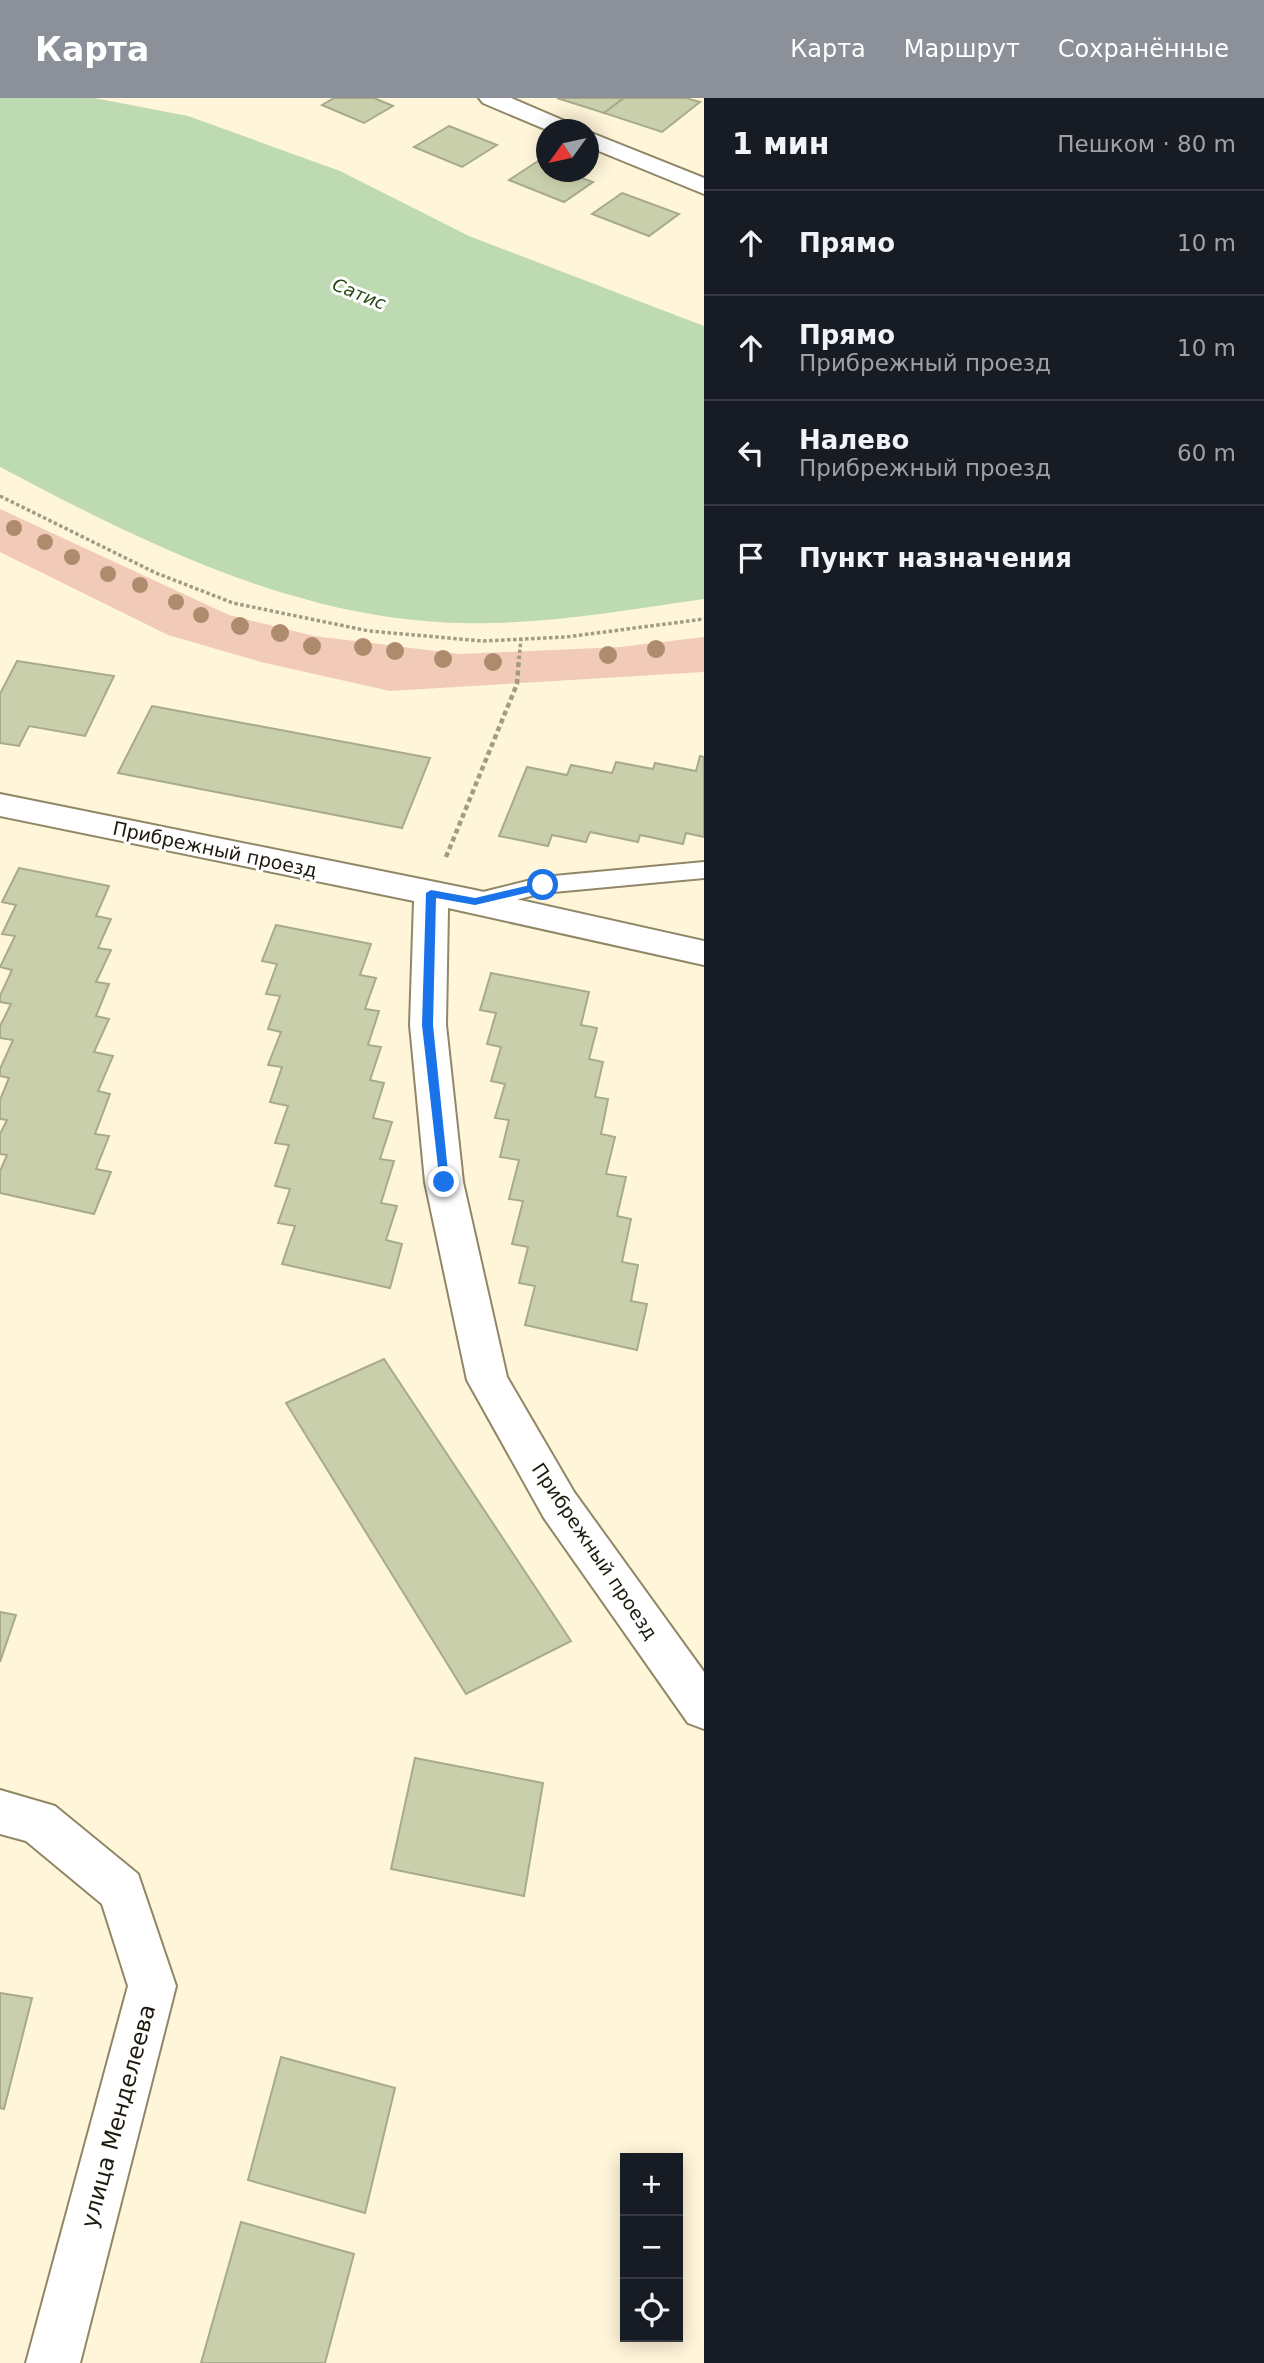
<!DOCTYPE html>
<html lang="ru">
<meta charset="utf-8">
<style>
:root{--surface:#171b24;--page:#242831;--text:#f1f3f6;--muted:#9ea1a6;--line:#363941;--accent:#8c9099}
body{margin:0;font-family:"DejaVu Sans",sans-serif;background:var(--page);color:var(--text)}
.controls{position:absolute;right:21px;bottom:21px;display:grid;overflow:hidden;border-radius:0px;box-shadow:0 4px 18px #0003}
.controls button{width:63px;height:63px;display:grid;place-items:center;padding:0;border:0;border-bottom:2px solid var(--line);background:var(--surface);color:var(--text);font:35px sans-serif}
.compass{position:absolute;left:536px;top:21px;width:63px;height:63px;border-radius:50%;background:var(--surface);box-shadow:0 4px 18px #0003;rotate:237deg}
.stop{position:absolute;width:21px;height:21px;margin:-16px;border:5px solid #1a73e8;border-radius:50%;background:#fff}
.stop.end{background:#1a73e8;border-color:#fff;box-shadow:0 2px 7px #0008}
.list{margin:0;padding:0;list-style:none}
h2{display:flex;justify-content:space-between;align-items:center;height:91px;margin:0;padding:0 28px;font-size:30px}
h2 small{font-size:23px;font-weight:400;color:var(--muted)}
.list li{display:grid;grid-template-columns:46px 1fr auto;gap:21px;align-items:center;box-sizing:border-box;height:105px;padding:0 28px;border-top:2px solid var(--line)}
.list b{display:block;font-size:26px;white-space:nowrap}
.list p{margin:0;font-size:23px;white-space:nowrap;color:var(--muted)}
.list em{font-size:23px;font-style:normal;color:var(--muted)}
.icon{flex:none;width:38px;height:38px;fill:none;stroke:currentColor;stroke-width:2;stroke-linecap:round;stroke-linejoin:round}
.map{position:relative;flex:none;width:704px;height:2265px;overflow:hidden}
header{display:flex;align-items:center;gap:42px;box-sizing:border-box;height:98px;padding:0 35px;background:var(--accent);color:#fff}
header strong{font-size:33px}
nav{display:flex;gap:38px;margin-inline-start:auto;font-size:24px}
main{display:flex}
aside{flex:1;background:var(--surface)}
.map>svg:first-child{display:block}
.green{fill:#f2cbb8}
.water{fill:#bedab2}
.building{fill:#c9ceab;stroke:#a7ab89;stroke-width:2}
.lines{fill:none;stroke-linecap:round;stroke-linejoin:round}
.service-casing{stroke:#918666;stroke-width:4}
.minor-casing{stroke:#918666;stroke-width:4}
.path-far1{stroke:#a39b85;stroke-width:3.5;stroke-dasharray:3.5 2.5;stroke-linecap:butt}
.path{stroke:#a39b85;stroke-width:4.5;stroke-dasharray:5 3.5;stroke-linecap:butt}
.service{fill:#fff;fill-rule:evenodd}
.minor{fill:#fff;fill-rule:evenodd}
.tree{fill:#af8b6e}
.route{fill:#1a73e8}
.labels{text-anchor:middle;stroke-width:6;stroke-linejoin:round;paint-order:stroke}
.far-water-label{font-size:18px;font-style:italic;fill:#254912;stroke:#fff}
.street-label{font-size:19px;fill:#1f1a0e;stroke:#fff}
.near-street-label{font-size:23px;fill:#1f1a0e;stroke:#fff}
</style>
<header>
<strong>Карта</strong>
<nav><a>Карта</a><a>Маршрут</a><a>Сохранённые</a></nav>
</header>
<main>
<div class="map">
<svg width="704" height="2265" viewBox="0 0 704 2265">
<rect width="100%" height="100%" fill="#fff5d9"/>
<polygon class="green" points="0,411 229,517 314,538 460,556 620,549 704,539 704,574 390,593 261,564 168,537 0,454"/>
<path class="water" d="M0 0H94L188 18 340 73 469 138 704 228V501C632 511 561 524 489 525 312 530 152 449 0 369Z"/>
<g class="building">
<polygon points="334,0 374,0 393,8 364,25 322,7"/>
<polygon points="557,0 624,0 604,15"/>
<polygon points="624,0 686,0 700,4 662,34 604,15"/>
<polygon points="449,28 497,47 462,69 414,49"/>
<polygon points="538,63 547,66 547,74 565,74 593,84 564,104 509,82"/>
<polygon points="622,95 679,116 649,138 592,116"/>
<polygon points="17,563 114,578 85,638 29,628 19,648 0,645 0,596"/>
<polygon points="152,608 430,660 402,730 118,675"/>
<polygon points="700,658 704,659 704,739 686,735 683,746 640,737 638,744 590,734 586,744 552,737 548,748 499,738 527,669 567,677 571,667 612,675 616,664 653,671 655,665 696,673"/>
<polygon points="19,770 109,788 96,818 111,821 98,850 111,852 96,884 109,886 96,918 109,921 94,954 113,958 98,993 110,996 95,1036 109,1038 96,1071 111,1074 94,1116 0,1095 0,1073 7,1057 0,1056 0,1036 7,1022 0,1021 0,1002 9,980 0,978 0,971 13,942 0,940 0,928 11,906 0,904 0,898 12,872 0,869 15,838 2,836 16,807 2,804"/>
<polygon points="276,827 371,846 360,877 376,880 365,911 379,913 368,947 381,949 370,982 384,985 373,1020 392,1024 380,1061 394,1063 381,1105 397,1108 386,1142 402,1146 390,1190 282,1166 295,1128 278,1125 290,1091 275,1088 289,1047 275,1045 288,1008 270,1004 282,969 268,967 281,934 268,931 280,898 266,896 277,866 262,863"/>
<polygon points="491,875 589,894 581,927 597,930 589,961 603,964 595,999 608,1001 601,1036 615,1039 606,1076 626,1079 617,1118 631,1121 622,1164 638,1167 631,1203 647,1206 637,1252 525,1227 535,1188 519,1185 528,1149 512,1146 523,1103 509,1101 519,1062 500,1059 509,1022 495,1020 505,986 491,983 501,949 487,946 496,915 480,912"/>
<polygon points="384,1261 571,1543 466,1596 286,1305"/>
<polygon points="0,1514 16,1517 0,1564"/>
<polygon points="415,1660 543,1685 524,1798 391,1771"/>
<polygon points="0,1895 32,1900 4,2011 0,2010"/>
<polygon points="281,1959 395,1990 365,2115 248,2082"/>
<polygon points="241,2124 354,2156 325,2265 201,2265"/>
</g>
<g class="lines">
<defs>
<polygon id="service" points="704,764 704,780 543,795 475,812 467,810 463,804 467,798 543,779"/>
<g id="minor">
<polygon points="479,0 511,0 574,27 578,32 547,32 483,5"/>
<polygon points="589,34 704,80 704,96 589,49"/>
<polygon points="0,696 475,792 704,843 704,867 448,810 446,927 463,1084 507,1279 574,1394 704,1574 704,1631 688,1625 544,1420 467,1282 425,1084 410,927 414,803 0,718"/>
<polygon points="0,1692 55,1708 138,1776 176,1888 80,2265 26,2265 128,1888 102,1806 26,1743 0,1736"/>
</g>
</defs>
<use href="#service" class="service-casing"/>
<use href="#minor" class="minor-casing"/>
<g class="path-far1">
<polyline points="0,398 156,475 233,505 369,533 483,543 566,539 704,521"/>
<polyline points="519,561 521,541"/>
</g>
<polyline class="path" points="446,759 517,586 519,559"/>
<use href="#service" class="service"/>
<use href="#minor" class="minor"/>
</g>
<g class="tree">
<circle cx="14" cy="430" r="8"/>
<circle cx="45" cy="444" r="8"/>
<circle cx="72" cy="459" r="8"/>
<circle cx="108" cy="476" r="8"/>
<circle cx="140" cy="487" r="8"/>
<circle cx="176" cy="504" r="8"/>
<circle cx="201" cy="517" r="8"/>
<circle cx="240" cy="528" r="9"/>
<circle cx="280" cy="535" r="9"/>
<circle cx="312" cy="548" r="9"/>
<circle cx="363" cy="549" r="9"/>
<circle cx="656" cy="551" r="9"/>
<circle cx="395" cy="553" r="9"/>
<circle cx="608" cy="557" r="9"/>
<circle cx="443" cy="561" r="9"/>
<circle cx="493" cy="564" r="9"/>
</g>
<polygon class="route" points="543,784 548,787 547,790 475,807 436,800 433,927 449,1084 440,1087 422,927 426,795 431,792 475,800"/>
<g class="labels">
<g class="far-water-label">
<text transform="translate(359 196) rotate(22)" y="6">Сатис</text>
</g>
<g class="street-label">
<text transform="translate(215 751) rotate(12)" y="7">Прибрежный проезд</text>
<text transform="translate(595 1453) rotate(56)" y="7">Прибрежный проезд</text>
</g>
<g class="near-street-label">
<text transform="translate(118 2018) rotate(-75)" y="8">улица Менделеева</text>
</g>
</g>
</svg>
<div class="controls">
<button>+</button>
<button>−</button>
<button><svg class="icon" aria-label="locate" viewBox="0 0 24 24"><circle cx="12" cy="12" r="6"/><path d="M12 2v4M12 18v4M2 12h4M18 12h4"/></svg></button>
</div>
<svg class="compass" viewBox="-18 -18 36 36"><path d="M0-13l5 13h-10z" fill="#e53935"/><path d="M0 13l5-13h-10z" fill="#9ea1a6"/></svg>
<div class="stop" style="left:543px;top:787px"></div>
<div class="stop end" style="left:444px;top:1084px"></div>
</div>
<aside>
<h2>1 мин<small>Пешком · 80 m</small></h2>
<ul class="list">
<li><svg class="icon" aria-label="ahead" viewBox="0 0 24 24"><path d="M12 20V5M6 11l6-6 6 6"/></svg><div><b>Прямо</b></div><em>10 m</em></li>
<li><svg class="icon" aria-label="ahead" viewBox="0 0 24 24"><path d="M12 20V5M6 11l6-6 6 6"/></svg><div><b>Прямо</b><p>Прибрежный проезд</p></div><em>10 m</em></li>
<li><svg class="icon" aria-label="left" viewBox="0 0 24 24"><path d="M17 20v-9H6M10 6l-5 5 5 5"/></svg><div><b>Налево</b><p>Прибрежный проезд</p></div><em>60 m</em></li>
<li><svg class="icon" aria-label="arrive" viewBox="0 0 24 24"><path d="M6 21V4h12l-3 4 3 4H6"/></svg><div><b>Пункт назначения</b></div></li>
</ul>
</aside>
</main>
